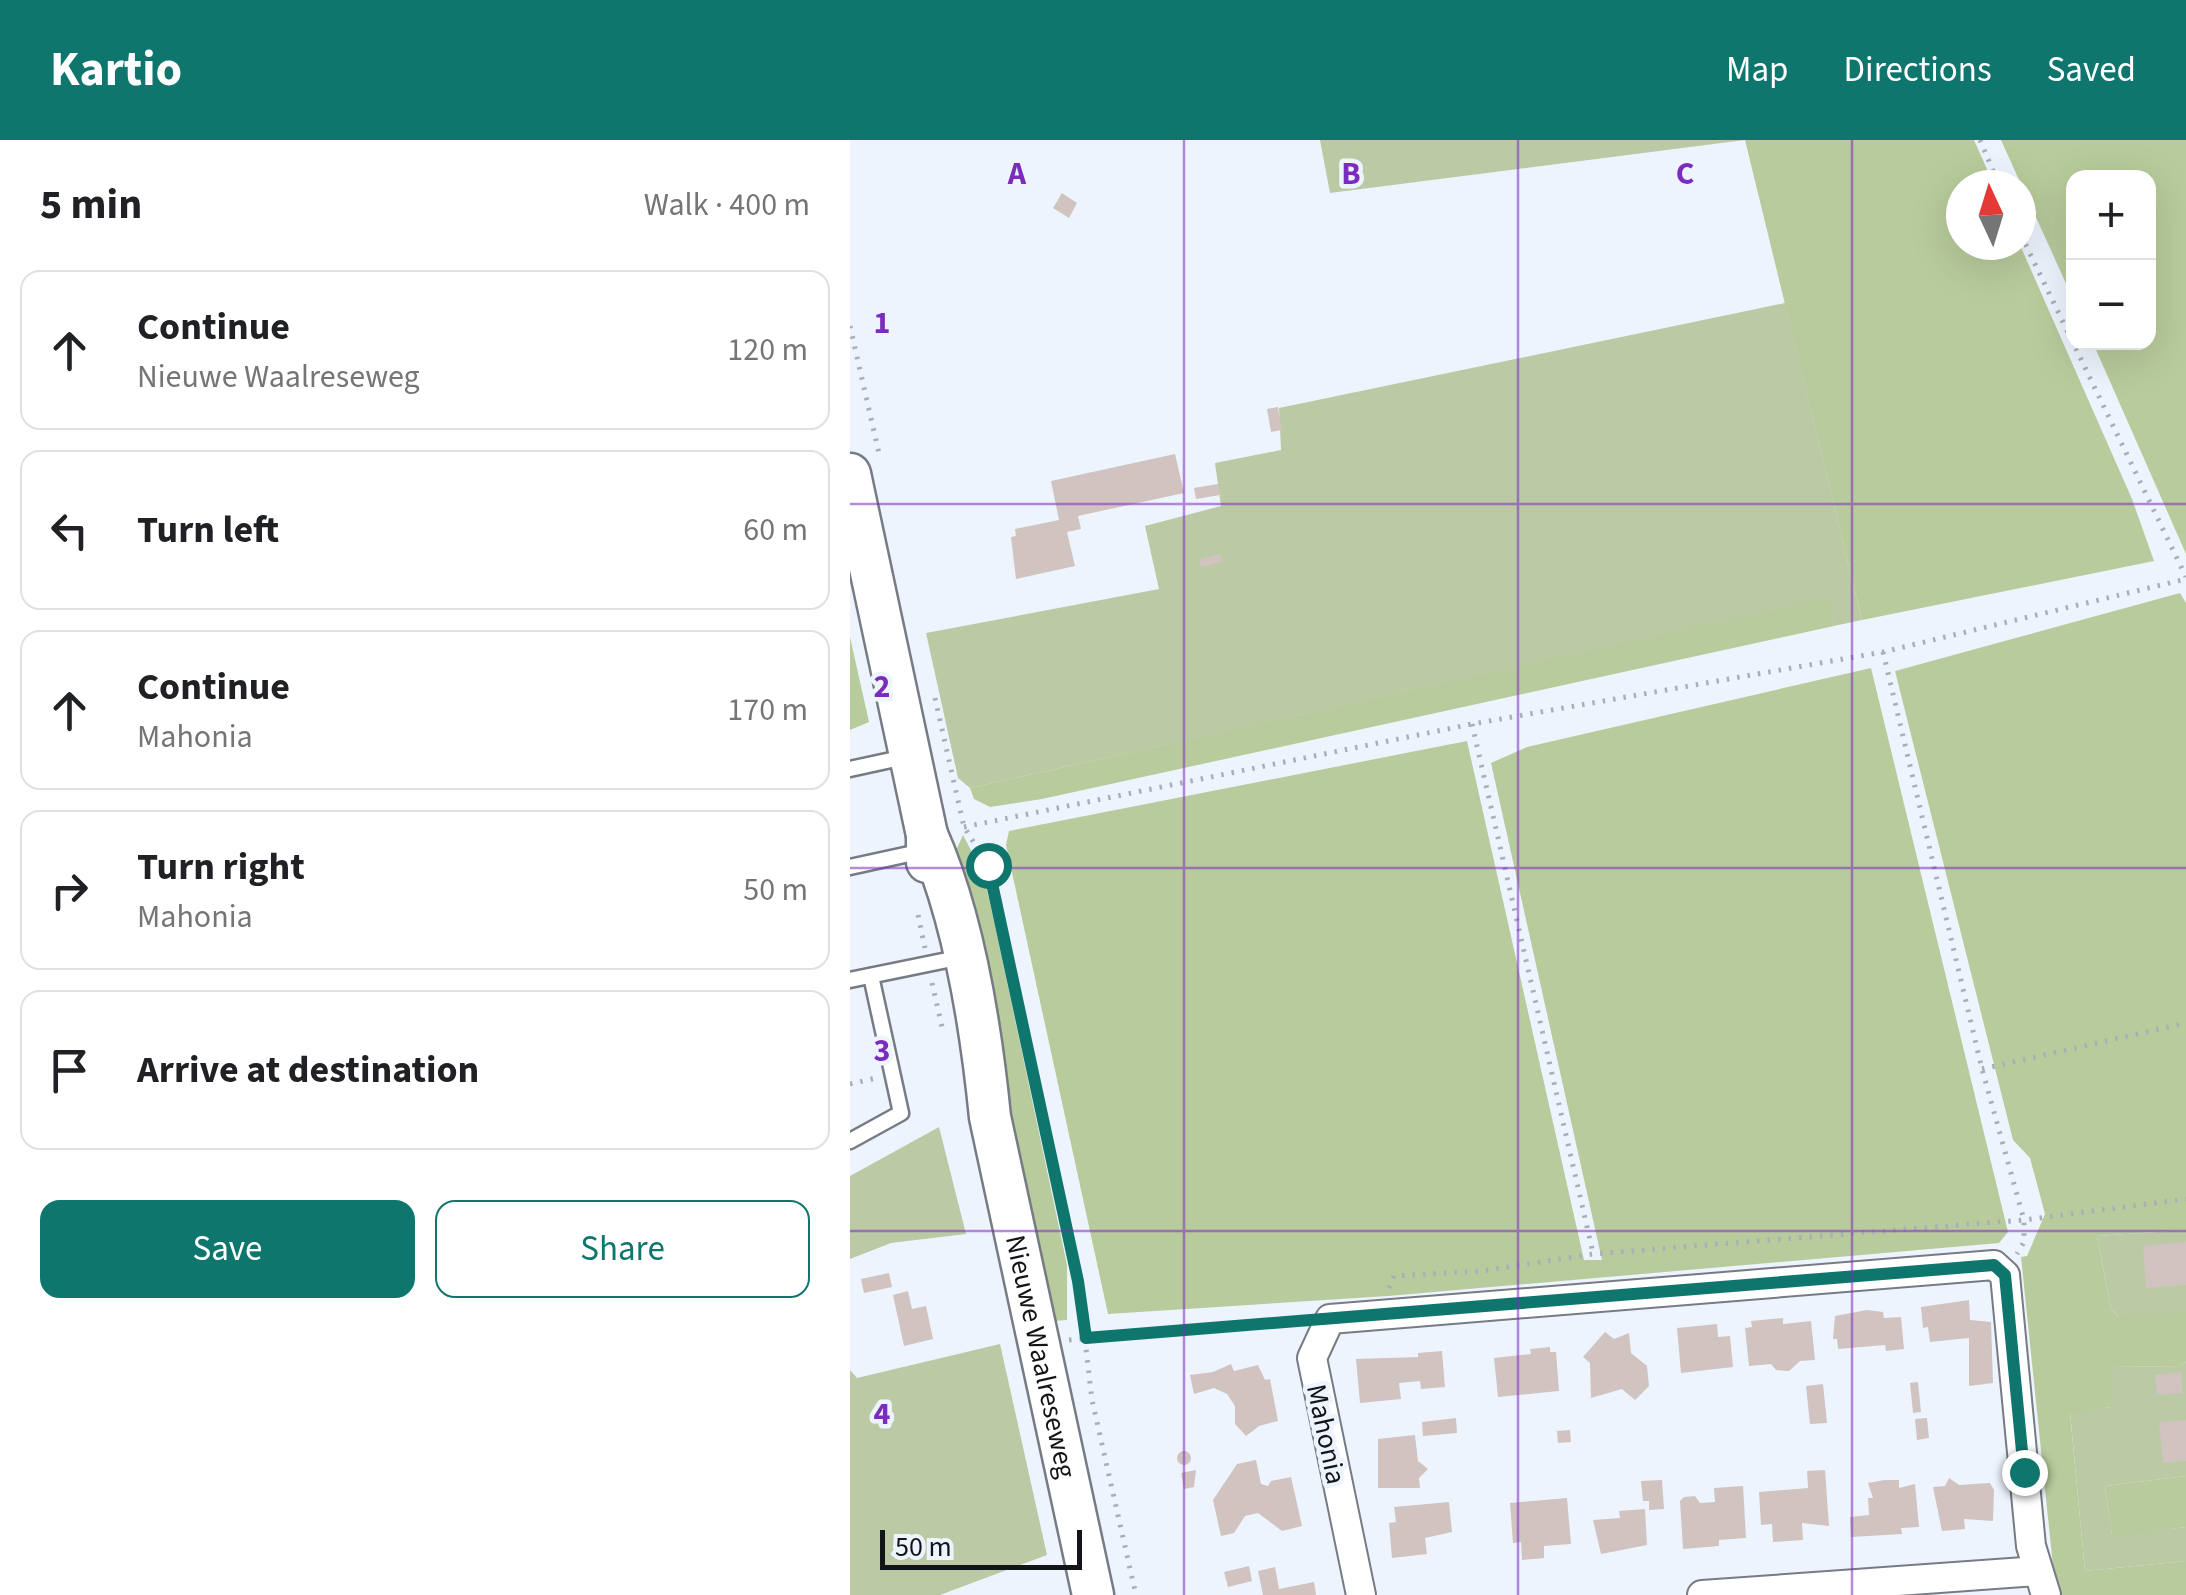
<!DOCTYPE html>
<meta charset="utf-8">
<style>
:root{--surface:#fff;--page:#f6f6f6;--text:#202124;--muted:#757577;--line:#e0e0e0;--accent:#0f766e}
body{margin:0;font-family:"Source Sans 3",sans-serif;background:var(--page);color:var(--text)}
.controls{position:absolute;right:30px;top:30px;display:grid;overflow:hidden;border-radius:20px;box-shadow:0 10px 40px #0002}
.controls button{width:90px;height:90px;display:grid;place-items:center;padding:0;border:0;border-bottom:2px solid var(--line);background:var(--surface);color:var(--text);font:50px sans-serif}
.compass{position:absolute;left:1096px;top:30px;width:90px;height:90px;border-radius:50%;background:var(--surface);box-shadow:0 10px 40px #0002;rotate:356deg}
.scale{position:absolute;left:30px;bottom:25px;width:202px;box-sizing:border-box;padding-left:10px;border:5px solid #121417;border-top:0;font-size:28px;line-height:35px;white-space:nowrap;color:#121417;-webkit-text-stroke:8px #eef4fe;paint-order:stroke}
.stop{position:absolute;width:30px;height:30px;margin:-22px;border:8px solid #0f766e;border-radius:50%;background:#fff}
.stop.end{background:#0f766e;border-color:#fff;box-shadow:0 2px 10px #0008}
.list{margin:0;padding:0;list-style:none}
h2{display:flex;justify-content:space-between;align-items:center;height:130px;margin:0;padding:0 40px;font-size:42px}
h2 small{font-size:32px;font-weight:400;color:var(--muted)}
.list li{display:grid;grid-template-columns:65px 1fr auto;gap:30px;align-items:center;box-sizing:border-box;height:160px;margin:0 20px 20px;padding:0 20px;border:2px solid var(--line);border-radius:20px}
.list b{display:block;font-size:38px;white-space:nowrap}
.list p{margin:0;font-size:32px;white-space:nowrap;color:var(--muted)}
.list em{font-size:32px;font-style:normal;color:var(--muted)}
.actions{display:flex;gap:20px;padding:30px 40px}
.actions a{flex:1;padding:22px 0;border:2px solid var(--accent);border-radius:20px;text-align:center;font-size:35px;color:var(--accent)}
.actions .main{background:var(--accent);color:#fff}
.icon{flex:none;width:55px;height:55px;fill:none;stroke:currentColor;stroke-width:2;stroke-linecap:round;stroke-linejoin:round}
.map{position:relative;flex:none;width:1336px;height:1455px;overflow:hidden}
header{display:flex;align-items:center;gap:60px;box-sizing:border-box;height:140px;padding:0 50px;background:var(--accent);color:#fff}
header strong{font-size:48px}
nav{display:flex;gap:55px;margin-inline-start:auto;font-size:35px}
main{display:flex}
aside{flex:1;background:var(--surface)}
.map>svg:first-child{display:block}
.green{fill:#bbcaa4}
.forest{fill:#b8cb9c}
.building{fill:#d0c3c0}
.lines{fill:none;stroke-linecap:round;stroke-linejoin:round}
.lane-casing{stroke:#767b84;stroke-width:19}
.street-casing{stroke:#767b84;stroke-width:32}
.secondary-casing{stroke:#767b84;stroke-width:45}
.path{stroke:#aaafb7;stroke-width:5;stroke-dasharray:2.5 8;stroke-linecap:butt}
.lane{stroke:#fff;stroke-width:14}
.street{stroke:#fff;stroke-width:28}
.secondary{stroke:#fff;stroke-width:40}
.route{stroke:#0f766e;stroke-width:12}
.grid{fill:none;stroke:#7b2cbf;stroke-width:2.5;stroke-opacity:0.55}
.labels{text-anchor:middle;stroke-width:9;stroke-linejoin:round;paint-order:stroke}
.street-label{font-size:28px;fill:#121417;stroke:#eef4fe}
.grid-label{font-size:32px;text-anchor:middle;font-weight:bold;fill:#7b2cbf;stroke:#eef4fe;stroke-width:9;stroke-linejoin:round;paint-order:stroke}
</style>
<header>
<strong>Kartio</strong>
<nav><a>Map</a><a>Directions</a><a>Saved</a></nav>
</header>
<main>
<aside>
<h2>5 min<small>Walk · 400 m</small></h2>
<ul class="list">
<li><svg class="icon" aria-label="ahead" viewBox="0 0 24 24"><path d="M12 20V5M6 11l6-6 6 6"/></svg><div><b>Continue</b><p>Nieuwe Waalreseweg</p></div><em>120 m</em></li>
<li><svg class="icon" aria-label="left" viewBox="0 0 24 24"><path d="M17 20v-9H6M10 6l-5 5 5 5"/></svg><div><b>Turn left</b></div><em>60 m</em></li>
<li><svg class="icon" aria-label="ahead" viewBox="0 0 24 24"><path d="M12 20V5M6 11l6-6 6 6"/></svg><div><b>Continue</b><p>Mahonia</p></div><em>170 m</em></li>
<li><svg class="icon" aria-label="right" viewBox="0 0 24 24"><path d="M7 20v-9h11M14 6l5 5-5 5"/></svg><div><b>Turn right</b><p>Mahonia</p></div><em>50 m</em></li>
<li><svg class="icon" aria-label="arrive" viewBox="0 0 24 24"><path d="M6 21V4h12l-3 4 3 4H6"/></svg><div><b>Arrive at destination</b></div></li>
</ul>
<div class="actions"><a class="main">Save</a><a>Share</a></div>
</aside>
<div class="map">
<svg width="1336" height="1455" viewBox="0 0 1336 1455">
<rect width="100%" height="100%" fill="#eef4fe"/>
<g class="green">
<polygon points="470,0 895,0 480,53"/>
<polygon points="935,163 1012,480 984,486 977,459 120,648 108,638 76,493 309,449 295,386 371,366 365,323 431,310 429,268"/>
<polygon points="89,987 116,1094 41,1103 0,1119 0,1036"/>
<polygon points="1336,1090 1336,1176 1268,1176 1261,1169 1247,1096"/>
<polygon points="150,1204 197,1415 90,1455 0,1455 0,1230 7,1238"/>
<polygon points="1336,1222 1336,1336 1255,1346 1262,1395 1336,1387 1336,1421 1235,1431 1220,1272 1262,1267 1261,1227 1329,1226"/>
</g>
<g class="forest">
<polygon points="895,0 1124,0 1144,45 1111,45 1111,105 1170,105 1282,359 1304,421 1012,480"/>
<polygon points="1151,0 1336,0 1336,414 1243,203 1298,202 1298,38 1224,38 1223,159"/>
<polygon points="1330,453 1336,463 1336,1090 1247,1096 1261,1169 1268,1176 1336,1173 1336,1222 1329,1226 1262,1227 1262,1267 1220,1273 1235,1431 1336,1421 1336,1455 1206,1455 1171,1117 1177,1116 1195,1074 1180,1018 1163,1000 1045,531"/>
<polygon points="978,458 984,486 192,659 140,667 124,659 120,648"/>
<polygon points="0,497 19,582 0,590"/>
<polygon points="1021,528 1158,1092 1149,1103 538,1156 258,1174 156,705 159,691 617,601 734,1120 752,1120 641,623 677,607"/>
<polygon points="113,695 133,733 146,790 217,1125 217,1180 204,1181 102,719"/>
<polygon points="1336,1336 1336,1387 1262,1396 1255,1346"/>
</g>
<g class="building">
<polygon points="212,53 227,63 219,78 203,68"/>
<polygon points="428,267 432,290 421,292 417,269"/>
<polygon points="325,314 334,353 228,376 231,389 217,392 225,426 166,439 161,397 166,396 165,389 209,380 201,341"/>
<polygon points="368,344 370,355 346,359 344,348"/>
<polygon points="370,414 372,422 351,427 349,419"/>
<polygon points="1336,1102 1336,1145 1296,1148 1293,1106"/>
<polygon points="39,1133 42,1147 14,1153 11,1139"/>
<polygon points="58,1151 62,1169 76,1166 83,1199 54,1206 43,1155"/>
<polygon points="1119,1160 1120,1180 1141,1182 1143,1243 1119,1246 1119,1198 1080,1202 1078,1187 1073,1188 1071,1167"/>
<polygon points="1017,1170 1033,1172 1034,1178 1051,1177 1054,1209 1036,1211 1035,1205 988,1209 987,1199 983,1199 985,1176"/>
<polygon points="933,1178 933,1184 961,1181 965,1220 950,1221 939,1231 926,1230 921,1224 899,1226 895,1188 902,1187 901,1181"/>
<polygon points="867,1184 868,1197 880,1196 883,1227 831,1233 827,1188"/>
<polygon points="755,1192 764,1199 779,1193 781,1213 797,1226 799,1246 785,1260 772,1249 741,1258 740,1223 733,1217"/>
<polygon points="700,1207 700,1212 706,1212 709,1251 648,1257 644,1218 681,1214 680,1209"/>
<polygon points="592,1211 595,1247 571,1249 570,1241 549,1243 551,1259 510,1263 506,1219 568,1217 568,1213"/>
<polygon points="381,1224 384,1231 408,1225 415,1240 420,1239 428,1281 409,1286 396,1296 385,1284 385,1266 377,1254 364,1248 344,1254 340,1235 363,1232"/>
<polygon points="1331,1232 1333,1253 1307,1255 1305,1235"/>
<polygon points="1068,1242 1071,1272 1063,1273 1060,1243"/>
<polygon points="973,1244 977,1283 960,1284 956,1246"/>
<polygon points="606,1278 607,1293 573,1296 572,1282"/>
<polygon points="1077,1278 1079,1298 1067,1300 1065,1279"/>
<polygon points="1336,1280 1336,1321 1313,1323 1309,1282"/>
<polygon points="720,1290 721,1302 708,1303 707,1291"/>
<polygon points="565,1295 568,1321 578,1329 569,1338 570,1348 528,1348 528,1299"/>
<circle cx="334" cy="1318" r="7"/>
<polygon points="406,1320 411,1344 418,1346 421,1341 441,1337 452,1386 432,1391 408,1373 395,1376 384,1393 371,1396 363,1360 387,1324"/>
<polygon points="346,1330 344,1347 334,1349 331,1333"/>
<polygon points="975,1330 979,1386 952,1383 953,1400 923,1402 922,1384 911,1385 909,1352 958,1348 957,1331"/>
<polygon points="1099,1338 1109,1345 1140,1343 1144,1350 1143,1381 1114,1379 1115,1389 1092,1391 1083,1347 1095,1346"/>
<polygon points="812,1340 814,1369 799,1370 799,1361 793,1361 791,1341"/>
<polygon points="1035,1340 1049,1340 1049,1348 1065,1344 1069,1387 1051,1388 1052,1394 1001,1397 1000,1377 1019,1375 1018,1358 1023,1358 1018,1343"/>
<polygon points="893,1346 896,1398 869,1400 869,1406 833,1409 830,1361 834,1357 845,1356 850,1363 865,1362 864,1348"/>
<polygon points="717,1358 721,1404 694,1406 694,1418 672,1420 671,1402 663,1403 660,1363"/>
<polygon points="599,1362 602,1392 575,1398 577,1414 542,1418 539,1383 546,1382 544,1367"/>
<polygon points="795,1369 797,1405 751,1414 743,1380 770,1378 769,1371"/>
<polygon points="399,1426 402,1441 378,1447 374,1432"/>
<polygon points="425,1427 429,1449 464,1442 466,1455 413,1455 408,1431"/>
</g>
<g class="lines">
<defs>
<g id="lane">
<polyline points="0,629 55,617"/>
<polyline points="0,727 73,711"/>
<polyline points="0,840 112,817"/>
<polyline points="0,1001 51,973 21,836"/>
</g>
<g id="street">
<polyline points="511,1455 462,1218 480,1179 1144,1125 1155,1135 1181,1406 1196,1455"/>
<polyline points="852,1455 1188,1431"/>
</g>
<g id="secondary">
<polyline points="0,334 77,695 77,722"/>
<path id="s1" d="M77 695C114 778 131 887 140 977L243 1455"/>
</g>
</defs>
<use href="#lane" class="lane-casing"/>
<use href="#street" class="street-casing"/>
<use href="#secondary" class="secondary-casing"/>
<g class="path">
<polyline points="1130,0 1149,45"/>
<polyline points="1171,95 1336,437"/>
<polyline points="0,186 30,318"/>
<polyline points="1033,512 1132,929 1174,1080 1174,1102 1167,1114"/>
<polyline points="85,558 114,687 138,725 175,887 228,1141 242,1260 286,1455"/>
<polyline points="622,584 743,1113"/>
<polyline points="114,687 622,584 1033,512 1336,439"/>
<polyline points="68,775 75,808"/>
<polyline points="82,843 93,891"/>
<polyline points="1132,929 1336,883"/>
<polyline points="0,944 26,938"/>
<polyline points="539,1148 544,1136 632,1131 743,1114 1174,1080 1336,1059"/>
<polyline points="219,1200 452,1181"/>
</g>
<use href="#lane" class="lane"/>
<use href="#street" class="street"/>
<use href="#secondary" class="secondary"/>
</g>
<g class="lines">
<polyline class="route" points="138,725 228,1141 236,1198 1144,1125 1155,1135 1174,1332"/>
</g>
<path class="grid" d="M334 0V1455M668 0V1455M1002 0V1455M0 364H1336M0 728H1336M0 1091H1336"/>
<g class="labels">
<g class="street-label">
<text dy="10" stroke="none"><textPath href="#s1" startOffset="535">Nieuwe Waalreseweg</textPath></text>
<text transform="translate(477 1294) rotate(78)" y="10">Mahonia</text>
</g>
</g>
<g class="grid-label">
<text x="167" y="44">A</text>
<text x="501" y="44">B</text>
<text x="835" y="44">C</text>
<text x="32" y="193">1</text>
<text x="32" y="557">2</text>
<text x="32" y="921">3</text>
<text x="32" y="1284">4</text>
</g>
</svg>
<div class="controls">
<button>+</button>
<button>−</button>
</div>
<svg class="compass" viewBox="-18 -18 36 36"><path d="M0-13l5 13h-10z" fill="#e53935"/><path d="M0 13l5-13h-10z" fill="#757577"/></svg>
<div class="scale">50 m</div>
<div class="stop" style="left:138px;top:725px"></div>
<div class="stop end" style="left:1174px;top:1332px"></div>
</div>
</main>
